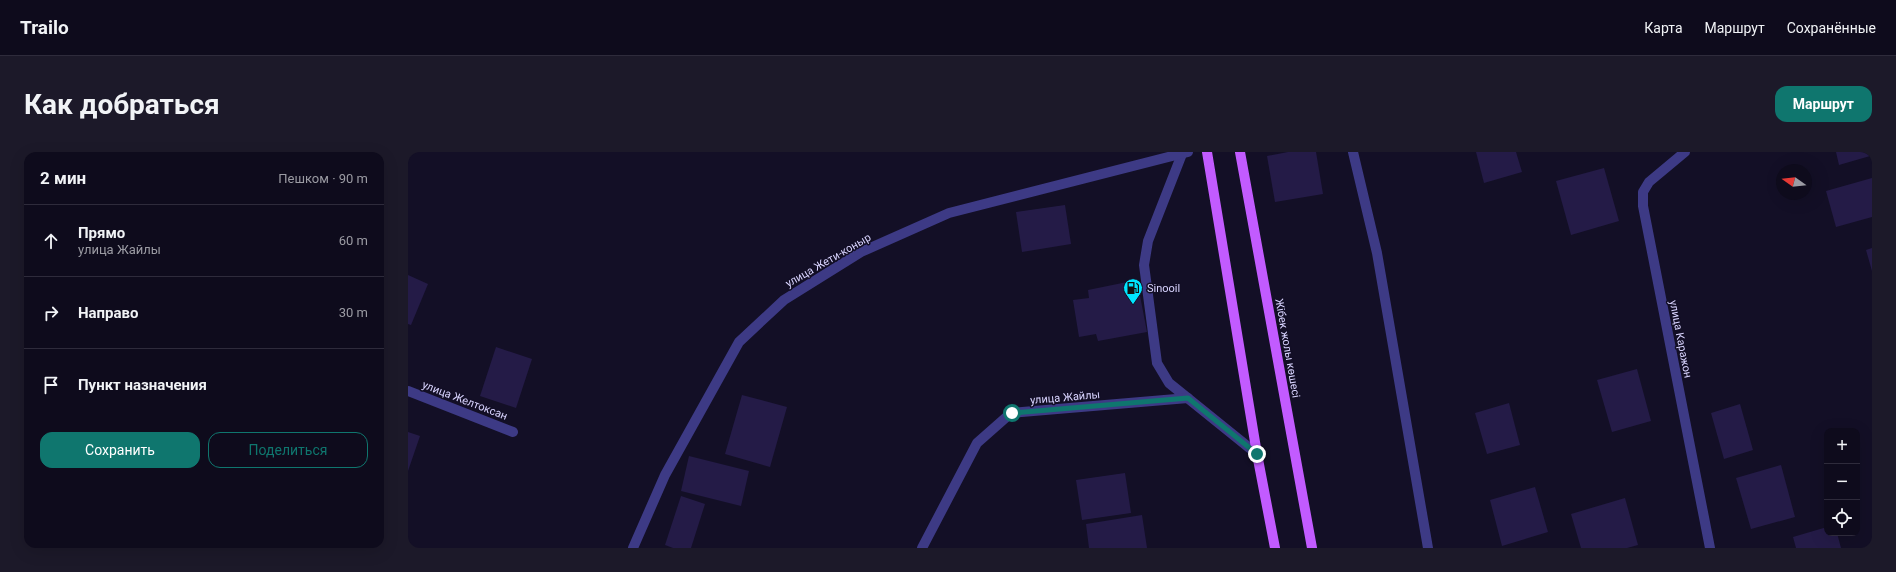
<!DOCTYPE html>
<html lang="ru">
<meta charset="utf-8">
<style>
:root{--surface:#0e0b1c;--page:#1c1929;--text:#f1f3f6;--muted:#9b9ba3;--line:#2e2b3b;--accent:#0f766e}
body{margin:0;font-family:Roboto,sans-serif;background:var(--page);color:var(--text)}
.controls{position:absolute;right:12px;bottom:12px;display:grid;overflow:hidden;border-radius:8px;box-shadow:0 4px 16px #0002}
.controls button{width:36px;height:36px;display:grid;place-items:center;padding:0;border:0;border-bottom:1px solid var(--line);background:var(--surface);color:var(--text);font:20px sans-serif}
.compass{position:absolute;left:1368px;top:12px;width:36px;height:36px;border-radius:50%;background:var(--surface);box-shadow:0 4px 16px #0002;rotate:285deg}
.stop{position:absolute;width:12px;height:12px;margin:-9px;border:3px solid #0f766e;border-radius:50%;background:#fff}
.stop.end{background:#0f766e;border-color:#fff;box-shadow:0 1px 4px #0008}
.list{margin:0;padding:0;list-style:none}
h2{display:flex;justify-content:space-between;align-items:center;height:52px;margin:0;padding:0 16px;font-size:17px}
h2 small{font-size:13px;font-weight:400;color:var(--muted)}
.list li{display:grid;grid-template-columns:26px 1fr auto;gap:12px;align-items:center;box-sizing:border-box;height:72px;padding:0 16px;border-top:1px solid var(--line)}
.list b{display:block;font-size:15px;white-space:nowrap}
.list p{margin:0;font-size:13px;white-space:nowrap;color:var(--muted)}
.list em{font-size:13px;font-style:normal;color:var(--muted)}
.actions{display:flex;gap:8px;padding:12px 16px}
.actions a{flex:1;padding:9px 0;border:1px solid var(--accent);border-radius:12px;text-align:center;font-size:14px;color:var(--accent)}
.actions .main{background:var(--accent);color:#fff}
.icon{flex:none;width:22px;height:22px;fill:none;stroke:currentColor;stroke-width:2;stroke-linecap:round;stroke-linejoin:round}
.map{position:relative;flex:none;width:1464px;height:396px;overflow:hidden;border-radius:12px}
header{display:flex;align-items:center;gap:24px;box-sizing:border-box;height:56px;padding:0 20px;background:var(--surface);border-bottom:1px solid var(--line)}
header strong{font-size:19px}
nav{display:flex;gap:22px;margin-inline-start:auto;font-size:14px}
.intro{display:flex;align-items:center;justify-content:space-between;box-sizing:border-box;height:96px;padding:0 24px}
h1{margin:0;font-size:28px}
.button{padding:10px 18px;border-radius:12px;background:var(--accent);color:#fff;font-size:14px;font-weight:700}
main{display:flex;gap:24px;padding:0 24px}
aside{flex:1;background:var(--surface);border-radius:12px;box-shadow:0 4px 16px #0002}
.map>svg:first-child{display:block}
.building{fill:#241b47}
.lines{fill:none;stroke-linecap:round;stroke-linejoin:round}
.service{stroke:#3d3a85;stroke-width:10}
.minor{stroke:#3d3a85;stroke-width:10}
.primary{stroke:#c25bff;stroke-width:10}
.route{stroke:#0f766e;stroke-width:5}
.labels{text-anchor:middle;stroke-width:3;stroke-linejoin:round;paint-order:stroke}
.street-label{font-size:11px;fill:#d9d4ff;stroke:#130f26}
.poi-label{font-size:11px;fill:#d9d4ff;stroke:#130f26;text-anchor:start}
</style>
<header>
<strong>Trailo</strong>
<nav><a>Карта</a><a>Маршрут</a><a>Сохранённые</a></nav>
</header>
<div class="intro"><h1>Как добраться</h1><a class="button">Маршрут</a></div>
<main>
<aside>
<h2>2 мин<small>Пешком · 90 m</small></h2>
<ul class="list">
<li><svg class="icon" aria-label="ahead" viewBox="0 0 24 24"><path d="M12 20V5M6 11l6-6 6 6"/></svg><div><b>Прямо</b><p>улица Жайлы</p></div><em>60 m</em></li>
<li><svg class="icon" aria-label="right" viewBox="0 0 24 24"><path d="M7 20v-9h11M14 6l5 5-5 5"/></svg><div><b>Направо</b></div><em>30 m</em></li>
<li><svg class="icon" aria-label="arrive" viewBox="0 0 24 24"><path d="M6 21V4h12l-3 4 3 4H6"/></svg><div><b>Пункт назначения</b></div></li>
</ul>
<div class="actions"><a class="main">Сохранить</a><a>Поделиться</a></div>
</aside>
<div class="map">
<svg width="1464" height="396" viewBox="0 0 1464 396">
<rect width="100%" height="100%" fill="#130f26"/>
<g class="building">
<polygon points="880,0 908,0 915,42 867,50 859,4"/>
<polygon points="1068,0 1108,0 1114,20 1076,31"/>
<polygon points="1428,0 1461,0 1462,4 1431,13"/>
<polygon points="1196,16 1211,69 1163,83 1148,29"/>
<polygon points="1464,26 1464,65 1428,75 1418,39"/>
<polygon points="657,53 663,92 614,100 608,60"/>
<polygon points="1464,96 1464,119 1458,98"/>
<polygon points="0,123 20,132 3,173 0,172"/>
<polygon points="729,128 739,180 690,189 688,182 671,185 665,148 681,146 680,138"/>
<polygon points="88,195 124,207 108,256 72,244"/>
<polygon points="1229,217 1243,269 1204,280 1189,228"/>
<polygon points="334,243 379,255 362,315 317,302"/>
<polygon points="1101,251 1112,293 1079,302 1067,261"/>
<polygon points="1332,252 1345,298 1316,307 1303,261"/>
<polygon points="0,280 12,284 0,319"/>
<polygon points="281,304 341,319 333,354 273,339"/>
<polygon points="1373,313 1387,365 1343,377 1328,326"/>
<polygon points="717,321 723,361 674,368 668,328"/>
<polygon points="1127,335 1140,380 1094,394 1082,348"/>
<polygon points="273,344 297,352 283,396 265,396 257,393"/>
<polygon points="1217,346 1230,393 1219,396 1173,396 1163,362"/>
<polygon points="734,363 739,396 681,396 678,372"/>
<polygon points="1419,375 1419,381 1429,381 1433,396 1388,396 1385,385"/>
</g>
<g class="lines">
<polyline class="service" points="774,2 740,89 736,113 749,211 761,231 849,302"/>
<g class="minor">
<polyline points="945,0 969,101 1020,396"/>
<polyline points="1277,0 1241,30 1235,40 1235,54 1302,396"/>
<polyline points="0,239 105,280"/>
<polyline points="225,396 257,323 331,190 376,148 453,100 541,61 780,0"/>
<polyline points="514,396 569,291 603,261 780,246"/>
</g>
<g class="primary">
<polyline points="799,0 849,302 867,396"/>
<polyline points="832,0 904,396"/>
</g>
</g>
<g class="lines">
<polyline class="route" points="604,261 780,246 849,302"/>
</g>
<defs>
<symbol id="fuel-pin" viewBox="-11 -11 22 30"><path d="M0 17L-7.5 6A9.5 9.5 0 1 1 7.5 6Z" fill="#00e5ff" stroke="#130f26"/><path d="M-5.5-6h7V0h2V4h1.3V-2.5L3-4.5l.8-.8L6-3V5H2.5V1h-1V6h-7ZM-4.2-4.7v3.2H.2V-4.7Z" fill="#111"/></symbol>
</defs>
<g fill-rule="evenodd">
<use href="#fuel-pin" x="714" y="125" width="22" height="30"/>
</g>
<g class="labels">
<g class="street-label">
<text transform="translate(420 108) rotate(-30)" y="4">улица Жети-коныр</text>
<text transform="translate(1273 187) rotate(79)" y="4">улица Каражон</text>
<text transform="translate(880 196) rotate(80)" y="4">Жібек жолы көшесі</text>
<text transform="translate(657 245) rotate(-5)" y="4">улица Жайлы</text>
<text transform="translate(57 248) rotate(21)" y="4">улица Желтоксан</text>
</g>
<g class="poi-label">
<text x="739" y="140">Sinooil</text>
</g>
</g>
</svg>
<div class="controls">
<button>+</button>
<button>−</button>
<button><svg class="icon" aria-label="locate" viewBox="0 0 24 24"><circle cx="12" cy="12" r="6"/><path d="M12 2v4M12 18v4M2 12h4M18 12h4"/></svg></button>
</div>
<svg class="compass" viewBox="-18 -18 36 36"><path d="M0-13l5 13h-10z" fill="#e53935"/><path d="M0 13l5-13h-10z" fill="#9b9ba3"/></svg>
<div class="stop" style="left:604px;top:261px"></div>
<div class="stop end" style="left:849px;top:302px"></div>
</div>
</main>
